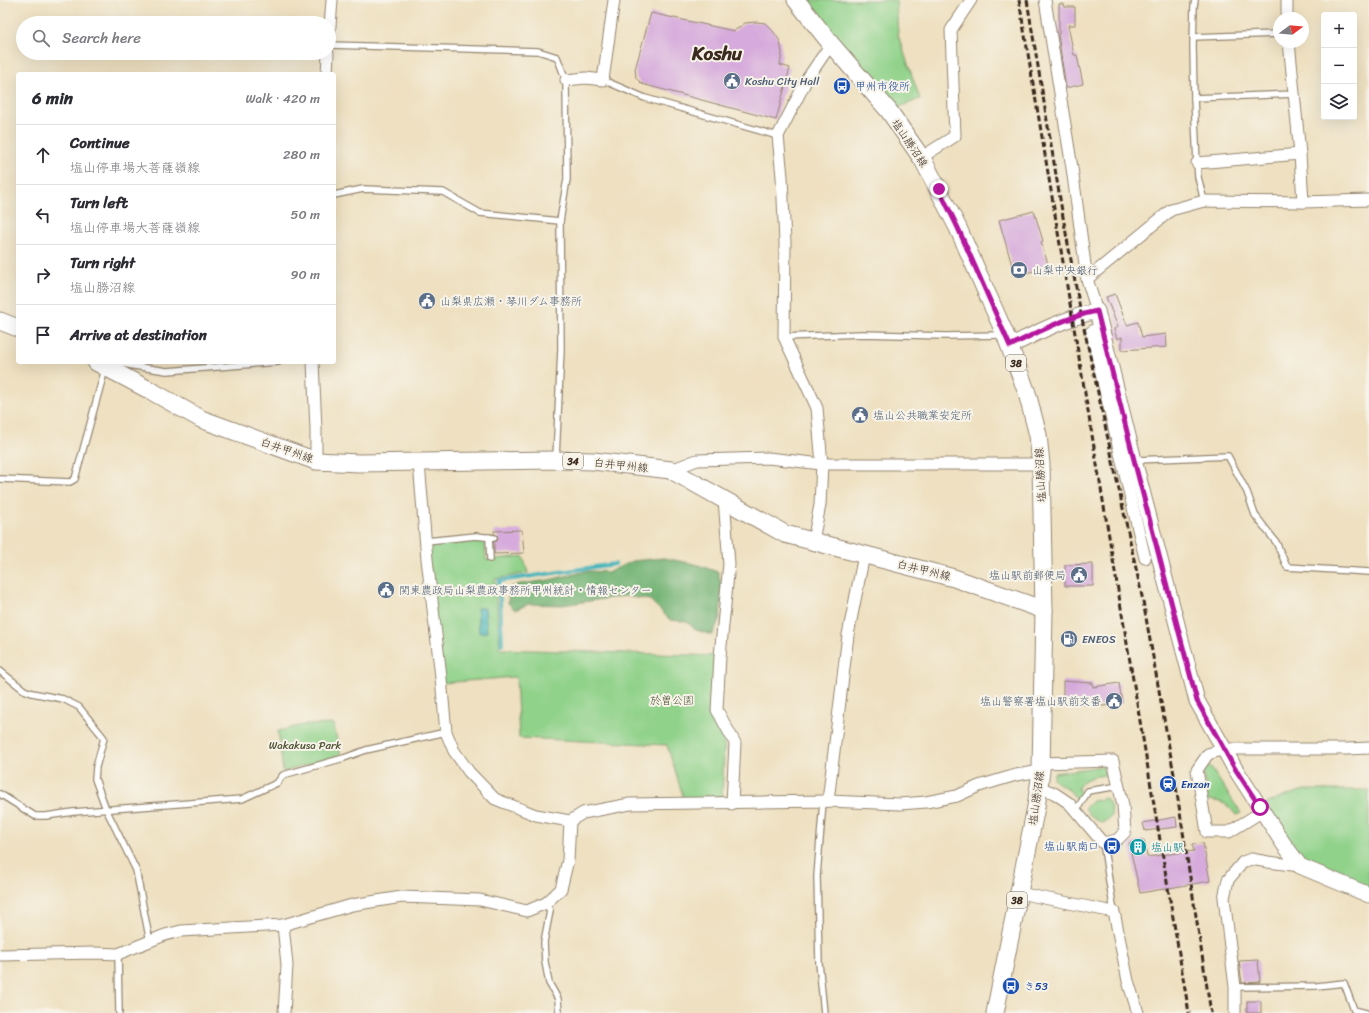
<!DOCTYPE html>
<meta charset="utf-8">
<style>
:root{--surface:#fff;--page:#f2f2f3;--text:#2b2b33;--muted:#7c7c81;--line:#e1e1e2}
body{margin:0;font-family:Sriracha,"Klee One",sans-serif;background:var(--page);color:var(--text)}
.controls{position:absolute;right:12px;top:12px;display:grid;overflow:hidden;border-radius:4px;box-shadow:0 4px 16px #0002}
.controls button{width:36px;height:36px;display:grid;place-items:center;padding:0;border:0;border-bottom:1px solid var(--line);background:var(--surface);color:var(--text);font:20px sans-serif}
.compass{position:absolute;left:1273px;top:12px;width:36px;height:36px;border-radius:50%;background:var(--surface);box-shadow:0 4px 16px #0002;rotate:74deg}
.stop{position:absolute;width:12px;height:12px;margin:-9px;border:3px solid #b5179e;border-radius:50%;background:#fff}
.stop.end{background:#b5179e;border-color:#fff;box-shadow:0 1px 4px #0008}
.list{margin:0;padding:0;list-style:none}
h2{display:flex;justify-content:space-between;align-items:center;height:52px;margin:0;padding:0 16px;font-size:17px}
h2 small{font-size:13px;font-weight:400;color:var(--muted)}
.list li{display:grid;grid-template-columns:26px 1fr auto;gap:12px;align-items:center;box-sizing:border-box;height:60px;padding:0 16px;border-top:1px solid var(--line)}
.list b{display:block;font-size:15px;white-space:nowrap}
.list p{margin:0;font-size:13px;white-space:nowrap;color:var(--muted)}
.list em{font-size:13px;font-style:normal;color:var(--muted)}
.icon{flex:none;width:22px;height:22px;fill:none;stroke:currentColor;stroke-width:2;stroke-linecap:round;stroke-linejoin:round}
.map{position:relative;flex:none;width:1369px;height:1013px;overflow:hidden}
.search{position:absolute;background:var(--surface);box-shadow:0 4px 16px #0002;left:16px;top:16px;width:320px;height:44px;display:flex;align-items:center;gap:10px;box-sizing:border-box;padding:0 14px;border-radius:22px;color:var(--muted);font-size:15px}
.panel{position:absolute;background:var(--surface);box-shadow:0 4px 16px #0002;left:16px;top:72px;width:320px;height:292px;border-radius:4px}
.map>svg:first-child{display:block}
.green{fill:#90d28a;stroke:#667e54}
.forest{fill:#74b476;stroke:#586f4a}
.water{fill:#46b6bc;stroke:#40706d}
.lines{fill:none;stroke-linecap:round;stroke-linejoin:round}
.stream{stroke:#46b6bc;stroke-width:4}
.building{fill:#d6aadc}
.lane-casing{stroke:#94856f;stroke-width:8}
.street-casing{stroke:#94856f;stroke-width:13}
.secondary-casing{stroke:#94856f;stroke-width:17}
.primary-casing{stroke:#94856f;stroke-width:19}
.lane{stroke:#fff;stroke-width:5.5}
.street{stroke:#fff;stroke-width:11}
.secondary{stroke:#fff;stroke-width:15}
.primary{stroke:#fff;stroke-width:17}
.rail{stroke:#3b2a1e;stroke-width:3;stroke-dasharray:6 3;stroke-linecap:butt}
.route{stroke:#b5179e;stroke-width:5}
.labels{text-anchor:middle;stroke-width:4;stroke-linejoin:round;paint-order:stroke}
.shield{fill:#f7f3e8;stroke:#73665b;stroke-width:1}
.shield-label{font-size:10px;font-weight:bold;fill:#3b2a1e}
.service-label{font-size:11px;fill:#4e5e75;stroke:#f7f3e8;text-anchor:start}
.transit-label{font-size:11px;fill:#164399;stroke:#f7f3e8;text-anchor:start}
.street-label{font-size:11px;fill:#3b2a1e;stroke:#f7f3e8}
.park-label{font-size:11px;fill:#505439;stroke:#f7f3e8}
.culture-label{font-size:11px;fill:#0d838f;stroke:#f7f3e8;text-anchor:start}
.town-label{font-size:19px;font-weight:bold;fill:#3b2a1e;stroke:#f7f3e8}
</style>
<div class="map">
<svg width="1369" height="1013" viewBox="0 0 1369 1013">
<rect width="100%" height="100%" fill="#f7f3e8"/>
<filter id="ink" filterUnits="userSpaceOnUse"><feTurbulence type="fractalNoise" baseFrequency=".025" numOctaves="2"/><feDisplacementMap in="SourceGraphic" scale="8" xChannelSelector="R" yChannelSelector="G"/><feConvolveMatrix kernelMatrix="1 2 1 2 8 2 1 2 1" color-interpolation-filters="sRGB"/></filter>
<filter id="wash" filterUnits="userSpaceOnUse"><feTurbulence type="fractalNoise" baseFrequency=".012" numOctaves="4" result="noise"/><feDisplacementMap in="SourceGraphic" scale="16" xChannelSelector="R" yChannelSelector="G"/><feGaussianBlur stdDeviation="0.9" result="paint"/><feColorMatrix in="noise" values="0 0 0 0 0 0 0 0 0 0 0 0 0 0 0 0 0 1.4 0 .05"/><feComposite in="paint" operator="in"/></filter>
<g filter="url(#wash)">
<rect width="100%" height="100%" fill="#eee0c0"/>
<g class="green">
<polygon points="810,0 896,0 898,35 920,99 889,111 831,44"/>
<polygon points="485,539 486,560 523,556 528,573 495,579 500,649 720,656 717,709 725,723 722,804 685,803 667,745 519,738 516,677 442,683 426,544"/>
<polygon points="333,724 341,755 283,772 278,731 303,725"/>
<path d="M1209 765 1241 813 1236 815C1227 803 1223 802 1208 800L1203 770Z"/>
<path d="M1103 766 1105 775C1093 777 1084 777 1078 788L1081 795 1076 798 1068 789 1053 780 1054 773Z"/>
<polygon points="1304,790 1369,790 1369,895 1312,871 1261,806 1282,797"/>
<path d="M1106 798C1111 804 1112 810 1111 817L1102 823 1090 816 1085 808 1092 801Z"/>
</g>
<polygon class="forest" points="664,558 695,564 718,572 722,588 720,618 712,635 696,630 687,622 670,620 650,600 625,596 562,605 529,604 515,610 508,603 509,588 520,584 549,580 587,571 609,572 632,561"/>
<polygon class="water" points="477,608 485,608 487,632 479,633"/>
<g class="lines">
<polyline class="stream" points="502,644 499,581 615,564"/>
</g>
<g id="blocks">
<g class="building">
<polygon points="1059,4 1064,4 1065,7 1075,7 1075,25 1068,25 1074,55 1077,55 1083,84 1066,88 1058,34 1059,34"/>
<polygon points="651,13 734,31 745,23 756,22 765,23 773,31 780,41 782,53 780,65 790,68 776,120 642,84 636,78 635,69"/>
<polygon points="1034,211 1043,241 1041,242 1049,267 1015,276 999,220"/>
<polygon points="1115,294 1127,325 1138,322 1142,337 1166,334 1167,347 1122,350 1122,337 1117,339 1114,329 1118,327 1106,297"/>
<polygon points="522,530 524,553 494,554 494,542 497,541 498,538 497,535 494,534 494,531"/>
<polygon points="1093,564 1093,586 1065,586 1065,565"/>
<polygon points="1063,681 1093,683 1093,687 1119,683 1122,703 1104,706 1066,703 1063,699"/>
<polygon points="1176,817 1177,827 1145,831 1143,823"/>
<polygon points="1144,840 1147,857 1194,851 1192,844 1203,843 1210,881 1140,893 1129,843"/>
<polygon points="1258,960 1260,982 1242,983 1239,961"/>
<rect x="1247" y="1001" width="14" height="12"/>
</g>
</g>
</g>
<g filter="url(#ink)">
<use href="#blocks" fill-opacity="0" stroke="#94856f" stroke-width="1"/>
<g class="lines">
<defs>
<g id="lane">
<polyline points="1195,0 1194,6 1193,46 1194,98 1197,163 1198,177 1204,201"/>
<polyline points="1193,37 1279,34"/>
<polyline points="329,45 538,51 557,57 566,80 567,179 560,221 561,349 556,458"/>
<polyline points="603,80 645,98 778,136"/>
<polyline points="1194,98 1294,94"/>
<polyline points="334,195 363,189 443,192 480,213 560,221"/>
<polyline points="784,337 861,334 946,336 1002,335"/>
<polyline points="114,362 134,366 167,371 278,362"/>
<polyline points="1136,460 1228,456 1247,492 1255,515 1276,542 1287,567 1369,572"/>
<polyline points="0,479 70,482 75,479 105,369"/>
<polyline points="489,537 490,559"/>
<polyline points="426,541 476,536 494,538"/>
<polyline points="0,671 24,690 32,693 63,699 79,707 104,738 96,767 95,779 106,809 136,870 150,942"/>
<polyline points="0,794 35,816 46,816 73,812 242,799 277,783 283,775 344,758 366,750 446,732"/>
<polyline points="823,802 817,876 819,963 824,1013"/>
<polyline points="1076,811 1088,791 1119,786"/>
<polyline points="1103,843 1114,912"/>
<polyline points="546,903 550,911 544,942 545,962 549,983 558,999 559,1013"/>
<polyline points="118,954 119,1013"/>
<polyline points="1235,987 1317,986 1344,983 1354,1010 1366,1013"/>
</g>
<g id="street">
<polyline points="1045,0 1072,168 1087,279 1097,311"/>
<polyline points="1287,0 1287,18"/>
<polyline points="329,39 332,0"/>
<polyline points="1289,42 1300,154 1303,202"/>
<polyline points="327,74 328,53"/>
<polyline points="566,80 586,78 603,80 614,0"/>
<polyline points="922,157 955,136 951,30 971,0"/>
<polyline points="1197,163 1300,154"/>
<polyline points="1087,279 1171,210 1204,201 1303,202 1369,200"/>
<polyline points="1102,325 1091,332 1145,558"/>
<polyline points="313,362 316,429 316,461"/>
<polyline points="419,463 427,559 440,668 446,732 454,751 469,772 495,799 536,815 570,821 583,813 630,804 828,801 900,804 926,802 957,796 979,786 1016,775 1041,771"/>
<polyline points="671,470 697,460 768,458 822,464 1041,464"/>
<polyline points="724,499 729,564 720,656 717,710 735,743 732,804"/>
<polyline points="813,541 820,505 822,464 817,408 784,337 785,243 782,177 778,136 807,79 831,44"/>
<polyline points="1039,787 1054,793 1069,803 1103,843 1117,840 1125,832 1123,805 1113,761 1041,763"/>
<polyline points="828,801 848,635 864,555"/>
<polyline points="1263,811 1229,832 1207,832 1197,770 1208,754 1224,749 1347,749 1369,748"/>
<polyline points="1019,893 1114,912 1128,981 1138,1013"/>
<polyline points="283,925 287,965 284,1013"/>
<polyline points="0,955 95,953 118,954 165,935 181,931 283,925 352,905 402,897 480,900 527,911 546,903 561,889 568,860 570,821"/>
<polyline points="1235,1013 1235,987 1224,898 1228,880 1243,862 1251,859 1268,862 1300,866"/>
</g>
<path id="secondary" d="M1010 346C1038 332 1066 318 1097 311L1134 460 1197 701 1234 767 1283 843 1300 866 1369 895"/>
<g id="primary">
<polyline points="796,0 831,44 889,111 923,160 958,228 1005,334 1027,393 1038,435 1041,464 1044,610 1041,771 1036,807 995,1013"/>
<polyline points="0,321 18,328"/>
<polyline points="96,362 153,392 201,419 316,461 359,463 555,460 593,461 671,470 785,534 954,578 1044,610"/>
</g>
</defs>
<use href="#lane" class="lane-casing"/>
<use href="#street" class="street-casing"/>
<use href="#secondary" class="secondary-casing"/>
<use href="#primary" class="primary-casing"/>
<use href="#lane" class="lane"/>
<use href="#street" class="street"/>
<use href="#secondary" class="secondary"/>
<use href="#primary" class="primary"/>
<g class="rail">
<polyline points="1019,0 1189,1013"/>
<polyline points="1027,0 1063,217 1081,314 1143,601 1175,780 1211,1013"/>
</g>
</g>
</g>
<g class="lines" filter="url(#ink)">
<path class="route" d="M939 189 958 228 1010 346C1038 332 1066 317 1097 311L1134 460 1197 701 1234 767 1260 807"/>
</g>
<defs>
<symbol id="civic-disc" viewBox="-11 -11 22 22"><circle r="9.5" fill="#5c6f8a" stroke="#f7f3e8"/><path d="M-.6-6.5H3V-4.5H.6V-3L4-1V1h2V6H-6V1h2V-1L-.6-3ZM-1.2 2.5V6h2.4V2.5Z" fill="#fff"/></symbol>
<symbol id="bus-disc" viewBox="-11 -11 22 22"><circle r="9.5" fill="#1a4fb4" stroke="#f7f3e8"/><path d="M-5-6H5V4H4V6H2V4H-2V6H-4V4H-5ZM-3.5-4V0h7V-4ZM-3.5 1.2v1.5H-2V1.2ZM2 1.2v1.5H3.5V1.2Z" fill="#fff"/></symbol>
<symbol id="bank-disc" viewBox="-11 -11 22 22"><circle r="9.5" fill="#5c6f8a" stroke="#f7f3e8"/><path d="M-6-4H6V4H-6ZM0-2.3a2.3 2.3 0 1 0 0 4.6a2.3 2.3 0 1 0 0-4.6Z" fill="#fff"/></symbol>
<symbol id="fuel-disc" viewBox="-11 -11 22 22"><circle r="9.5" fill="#5c6f8a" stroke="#f7f3e8"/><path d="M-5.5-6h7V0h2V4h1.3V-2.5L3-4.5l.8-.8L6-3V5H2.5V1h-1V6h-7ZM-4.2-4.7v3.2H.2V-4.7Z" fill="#fff"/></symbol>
<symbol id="station-disc" viewBox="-11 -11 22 22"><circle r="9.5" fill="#1a4fb4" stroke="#f7f3e8"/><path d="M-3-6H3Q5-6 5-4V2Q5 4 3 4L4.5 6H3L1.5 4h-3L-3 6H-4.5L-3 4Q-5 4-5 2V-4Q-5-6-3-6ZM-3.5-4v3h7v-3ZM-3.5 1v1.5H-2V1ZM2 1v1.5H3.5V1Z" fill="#fff"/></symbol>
<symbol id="building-disc" viewBox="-11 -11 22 22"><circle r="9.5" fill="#0f9aa8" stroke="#f7f3e8"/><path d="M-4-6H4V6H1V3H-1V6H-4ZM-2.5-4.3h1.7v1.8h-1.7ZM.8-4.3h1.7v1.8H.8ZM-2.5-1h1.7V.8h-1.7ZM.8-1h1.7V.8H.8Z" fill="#fff"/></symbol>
</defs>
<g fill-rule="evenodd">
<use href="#civic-disc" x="722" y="71" width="20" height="20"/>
<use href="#bus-disc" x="832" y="76" width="20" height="20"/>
<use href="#bank-disc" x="1009" y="260" width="20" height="20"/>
<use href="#civic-disc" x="417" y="291" width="20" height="20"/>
<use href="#civic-disc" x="850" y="405" width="20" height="20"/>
<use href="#civic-disc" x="1069" y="565" width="20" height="20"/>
<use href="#civic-disc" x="376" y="580" width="20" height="20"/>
<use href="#fuel-disc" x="1059" y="629" width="20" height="20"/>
<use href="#civic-disc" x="1104" y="691" width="20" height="20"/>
<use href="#station-disc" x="1158" y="774" width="20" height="20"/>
<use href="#bus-disc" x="1102" y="836" width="20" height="20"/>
<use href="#building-disc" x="1128" y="837" width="20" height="20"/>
<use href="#bus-disc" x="1001" y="976" width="20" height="20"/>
</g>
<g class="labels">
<g class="shield">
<rect x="1006" y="355" width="20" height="16" rx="3"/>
<rect x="563" y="453" width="20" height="16" rx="3"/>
<rect x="1007" y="892" width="20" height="16" rx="3"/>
</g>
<g class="shield-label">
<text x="1016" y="367">38</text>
<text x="573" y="465">34</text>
<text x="1017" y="904">38</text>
</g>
<g class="service-label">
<text x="745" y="85">Koshu City Hall</text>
<text x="1032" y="274">山梨中央銀行</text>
<text x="440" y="305">山梨県広瀬・琴川ダム事務所</text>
<text x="873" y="419">塩山公共職業安定所</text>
<text x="1066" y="579" text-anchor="end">塩山駅前郵便局</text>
<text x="399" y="594">関東農政局山梨農政事務所甲州統計・情報センター</text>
<text x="1082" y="643">ENEOS</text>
<text x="1101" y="705" text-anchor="end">塩山警察署塩山駅前交番</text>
</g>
<g class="transit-label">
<text x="855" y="90">甲州市役所</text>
<text x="1181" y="788">Enzan</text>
<text x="1099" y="850" text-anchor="end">塩山駅南口</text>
<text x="1024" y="990">き53</text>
</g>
<g class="street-label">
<text transform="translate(910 143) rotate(56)" y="4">塩山勝沼線</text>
<text transform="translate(287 450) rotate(19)" y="4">白井甲州線</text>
<text transform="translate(621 465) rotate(6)" y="4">白井甲州線</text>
<text transform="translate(1040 475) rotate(-93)" y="4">塩山勝沼線</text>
<text transform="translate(924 570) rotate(14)" y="4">白井甲州線</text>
<text transform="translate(1036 798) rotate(-82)" y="4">塩山勝沼線</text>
</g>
<g class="park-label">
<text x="672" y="704">於曽公園</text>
<text x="305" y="749">Wakakusa Park</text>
</g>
<g class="culture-label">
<text x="1151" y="851">塩山駅</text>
</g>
<g class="town-label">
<text x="717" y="60">Koshu</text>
</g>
</g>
</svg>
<div class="controls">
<button>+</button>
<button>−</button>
<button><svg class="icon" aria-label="layers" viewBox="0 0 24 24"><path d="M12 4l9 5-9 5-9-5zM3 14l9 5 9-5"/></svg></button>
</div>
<svg class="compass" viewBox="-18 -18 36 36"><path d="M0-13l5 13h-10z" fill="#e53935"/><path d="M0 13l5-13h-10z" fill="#7c7c81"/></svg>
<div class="stop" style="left:1260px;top:807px"></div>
<div class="stop end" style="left:939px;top:189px"></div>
<div class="search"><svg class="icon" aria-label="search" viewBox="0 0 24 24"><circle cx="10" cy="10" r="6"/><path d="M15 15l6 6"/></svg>Search here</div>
<section class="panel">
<h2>6 min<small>Walk · 420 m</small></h2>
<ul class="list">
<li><svg class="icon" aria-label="ahead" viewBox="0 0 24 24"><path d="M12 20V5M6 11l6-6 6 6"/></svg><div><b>Continue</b><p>塩山停車場大菩薩嶺線</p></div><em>280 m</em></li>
<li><svg class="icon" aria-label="left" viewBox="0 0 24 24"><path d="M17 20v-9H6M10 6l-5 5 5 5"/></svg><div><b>Turn left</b><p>塩山停車場大菩薩嶺線</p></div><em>50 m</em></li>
<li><svg class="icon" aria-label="right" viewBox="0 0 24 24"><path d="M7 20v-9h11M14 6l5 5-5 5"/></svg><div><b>Turn right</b><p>塩山勝沼線</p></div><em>90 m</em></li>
<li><svg class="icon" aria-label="arrive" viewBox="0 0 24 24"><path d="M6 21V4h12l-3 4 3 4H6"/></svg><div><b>Arrive at destination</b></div></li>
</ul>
</section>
</div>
